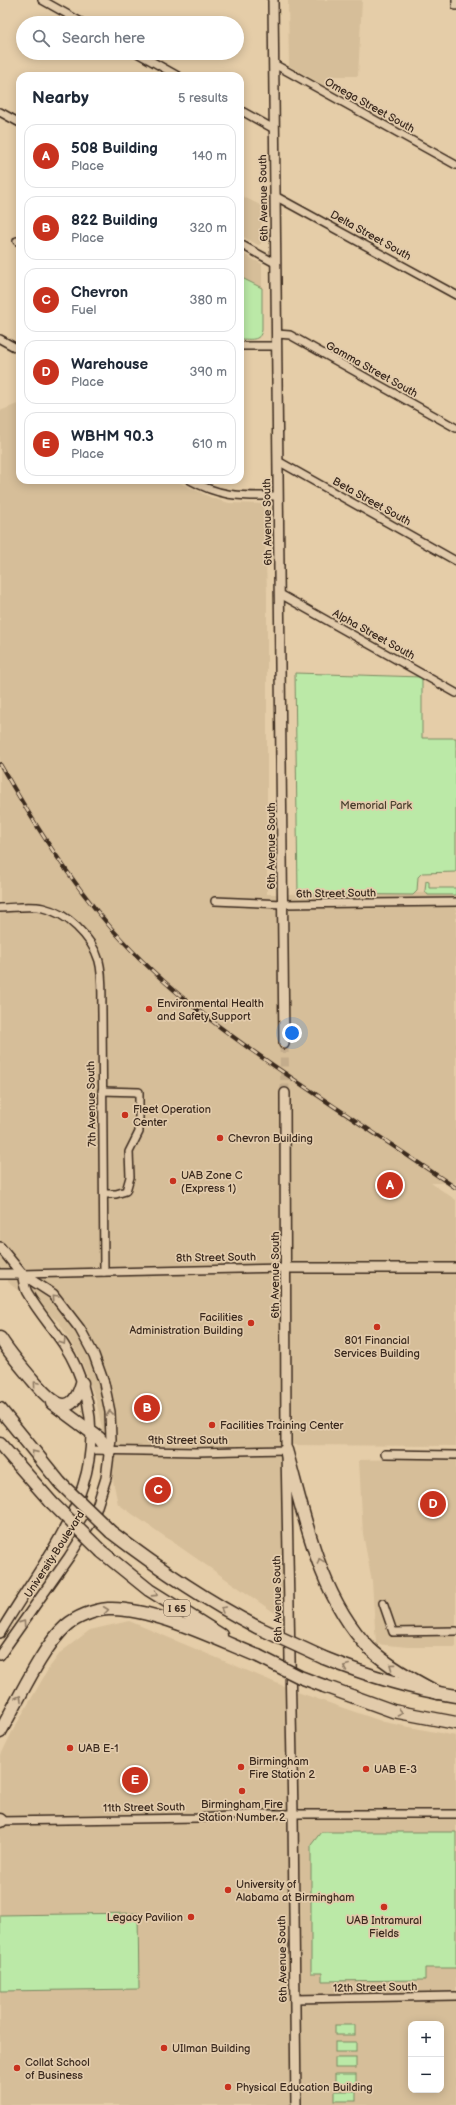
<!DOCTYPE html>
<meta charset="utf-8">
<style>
:root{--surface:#fff;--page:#f2f2f3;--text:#1f2937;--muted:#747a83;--line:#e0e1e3;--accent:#c8321e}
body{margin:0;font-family:"Balsamiq Sans",sans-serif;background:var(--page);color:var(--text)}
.controls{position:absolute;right:12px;bottom:12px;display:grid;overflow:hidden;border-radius:8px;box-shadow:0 2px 10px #0003}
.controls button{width:36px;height:36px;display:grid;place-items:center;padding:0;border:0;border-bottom:1px solid var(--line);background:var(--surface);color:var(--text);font:20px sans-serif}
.you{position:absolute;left:292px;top:1033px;width:14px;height:14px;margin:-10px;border:3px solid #fff;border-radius:50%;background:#1a73e8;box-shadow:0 0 0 6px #1a73e833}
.badge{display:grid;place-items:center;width:26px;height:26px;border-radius:50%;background:var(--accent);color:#fff;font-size:13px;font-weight:700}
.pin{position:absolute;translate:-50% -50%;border:2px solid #fff;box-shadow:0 1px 4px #0006}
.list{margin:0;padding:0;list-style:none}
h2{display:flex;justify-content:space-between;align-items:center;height:52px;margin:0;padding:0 16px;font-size:17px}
h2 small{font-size:13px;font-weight:400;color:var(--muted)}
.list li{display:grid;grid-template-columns:26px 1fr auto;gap:12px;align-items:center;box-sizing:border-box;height:64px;margin:0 8px 8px;padding:0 8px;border:1px solid var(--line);border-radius:12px}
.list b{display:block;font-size:15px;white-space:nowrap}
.list p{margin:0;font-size:13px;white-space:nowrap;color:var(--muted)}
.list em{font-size:13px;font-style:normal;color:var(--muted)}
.icon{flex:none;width:22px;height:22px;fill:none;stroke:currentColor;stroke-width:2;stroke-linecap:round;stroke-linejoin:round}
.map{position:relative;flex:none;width:456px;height:2105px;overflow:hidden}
.search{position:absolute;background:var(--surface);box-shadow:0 2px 10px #0003;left:16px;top:16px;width:228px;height:44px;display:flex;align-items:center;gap:10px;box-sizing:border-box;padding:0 14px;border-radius:22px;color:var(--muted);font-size:15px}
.panel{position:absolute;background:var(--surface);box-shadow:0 2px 10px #0003;left:16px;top:72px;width:228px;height:412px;border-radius:12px}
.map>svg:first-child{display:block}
.built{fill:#d6be99;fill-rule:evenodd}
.green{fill:#bbe9a7;stroke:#7b8a62}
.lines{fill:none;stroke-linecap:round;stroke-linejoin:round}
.secondary-tunnel{stroke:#c3ac8c;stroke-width:9;stroke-dasharray:9 4.5;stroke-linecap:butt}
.street-casing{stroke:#3b2a1e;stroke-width:10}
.secondary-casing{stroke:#3b2a1e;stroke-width:12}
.highway-casing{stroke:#3b2a1e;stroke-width:15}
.street{stroke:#e2cbab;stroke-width:7}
.secondary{stroke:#e2cbab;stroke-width:9}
.highway{stroke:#e2cbab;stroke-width:12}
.rail-casing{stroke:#3b2a1e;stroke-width:4}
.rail{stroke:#e2cbab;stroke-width:2.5;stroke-dasharray:8;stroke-linecap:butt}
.highway-bridge-casing{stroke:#3b2a1e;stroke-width:15;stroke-linecap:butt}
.highway-bridge{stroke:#e2cbab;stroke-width:12}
.oneway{stroke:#8e7a64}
.poi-dot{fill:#c8321e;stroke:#e2cbab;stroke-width:1.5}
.labels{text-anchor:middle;stroke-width:3.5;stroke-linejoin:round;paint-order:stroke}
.shield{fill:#e2cbab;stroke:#6d5a48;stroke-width:1}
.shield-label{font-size:10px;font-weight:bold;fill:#3b2a1e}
.street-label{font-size:11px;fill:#3b2a1e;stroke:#e2cbab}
.park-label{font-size:11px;fill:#483d2c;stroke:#e2cbab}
.poi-label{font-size:11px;fill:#3b2a1e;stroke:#e2cbab;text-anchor:start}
</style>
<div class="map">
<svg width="456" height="2105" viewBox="0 0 456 2105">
<rect width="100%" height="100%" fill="#e5cda8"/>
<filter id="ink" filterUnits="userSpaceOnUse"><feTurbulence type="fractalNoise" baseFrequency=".025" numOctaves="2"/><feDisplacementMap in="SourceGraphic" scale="8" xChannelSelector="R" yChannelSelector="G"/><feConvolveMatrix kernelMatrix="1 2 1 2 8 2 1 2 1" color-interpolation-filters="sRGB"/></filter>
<g filter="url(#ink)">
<g class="built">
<polygon points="288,0 362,0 358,76 332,76 329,88 289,66"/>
<polygon points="240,195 262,206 261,244 258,245 240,235"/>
<polygon points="240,252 262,264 262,288 240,277"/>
<polygon points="20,403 20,480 174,480 212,498 229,503 264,504 267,592 267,894 456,893 456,1183 431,1183 456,1200 456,1446 281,1445 285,1620 118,1504 96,1400 81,1360 59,1322 10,1284 0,1271 0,411"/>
<polygon points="456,1458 456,1647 408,1647 376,1644 372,1581 363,1534 359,1460"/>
<path d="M129 1621 300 1693 384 1722 456 1736V2105H0V1757L12 1732 49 1668 61 1652 90 1630ZM411 2024H441V2090H411Z"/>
</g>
<g class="green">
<path d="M240 277 262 288V330C260 342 250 339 240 339Z"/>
<polygon points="295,673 422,677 422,738 456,738 456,872 422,873 418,877 417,891 413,895 298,894"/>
<polygon points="426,881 429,882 429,888 456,888 456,895 428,895 425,891"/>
<polygon points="321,1832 456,1832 456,1968 425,1968 425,1980 322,1981 322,1973 311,1973 311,1845"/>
<polygon points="138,1913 139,1989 0,1991 0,1915"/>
<rect x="335" y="2025" width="20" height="10"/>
<rect x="335" y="2042" width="21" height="10"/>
<rect x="335" y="2058" width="21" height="10"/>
<rect x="335" y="2074" width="21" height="10"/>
<rect x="335" y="2091" width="21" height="10"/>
</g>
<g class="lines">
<polyline class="secondary-tunnel" points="284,1044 285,1093"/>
<defs>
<g id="street">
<polyline points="42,0 83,23"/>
<polyline points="456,0 456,6"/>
<polyline points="137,53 178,76"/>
<polyline points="274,64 456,165"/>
<polyline points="240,110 274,129"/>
<polyline points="0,112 20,123"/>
<polyline points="275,196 456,295"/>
<polyline points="17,241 20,242"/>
<polyline points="240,244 275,263"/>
<polyline points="277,334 290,335 456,428"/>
<polyline points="0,339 20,350"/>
<polyline points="240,346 277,346"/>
<polyline points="278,461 456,561"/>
<path d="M190 480C222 498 243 496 278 496"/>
<polyline points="280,594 456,693"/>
<polyline points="215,901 283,904 456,902"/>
<path d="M0 908C13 908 30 905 43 908 56 911 68 918 77 927 107 956 101 976 102 1014L104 1272"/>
<polyline points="102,1091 139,1092 139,1132 129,1152 130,1177 126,1191 116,1194 104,1194"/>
<polyline points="22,1274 287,1268"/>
<polyline points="90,1450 197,1452 286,1450"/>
<polyline points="385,1454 456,1455"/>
<polyline points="383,1603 393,1632 456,1631"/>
<polyline points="0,1821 198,1818 262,1814 456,1814"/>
<polyline points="295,1999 456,1996"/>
</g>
<g id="secondary">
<polyline points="273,0 284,1044"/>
<polyline points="285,1093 286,1450 293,1815 296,2105"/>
<polyline points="0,1247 22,1274 53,1294 80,1329 94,1355 104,1383 110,1412 111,1439 106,1478 93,1519 69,1557 0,1655"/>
<polyline points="287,1268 456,1268"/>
<polyline points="0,1274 22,1274"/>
<path d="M0 1633C50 1548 123 1473 76 1367 64 1339 43 1320 28 1294 24 1289 24 1280 22 1274"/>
</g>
<g id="highway">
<path d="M0 1338C9 1352 19 1364 30 1377 46 1396 70 1426 82 1383"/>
<polyline points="52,1403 99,1438 110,1452"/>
<polyline points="0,1409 60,1483"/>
<polyline points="0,1444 51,1502"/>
<path d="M286 1450C305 1517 319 1596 369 1648 389 1667 414 1680 438 1693"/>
<path d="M111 1532C158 1568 205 1600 257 1627"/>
<polyline points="102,1552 149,1590 221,1635"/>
<path d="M324 1658C366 1675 411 1689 456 1696"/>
<polyline points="324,1686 393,1711 456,1723"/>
<path d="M0 1732C17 1703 42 1647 66 1626 76 1617 94 1610 108 1609 152 1607 216 1639 258 1656"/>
<polyline points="0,1820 1,1821"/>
</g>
</defs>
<use href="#street" class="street-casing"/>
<use href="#secondary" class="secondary-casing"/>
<use href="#highway" class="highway-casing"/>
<use href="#street" class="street"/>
<use href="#secondary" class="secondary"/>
<use href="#highway" class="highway"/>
<defs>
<path id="rail" d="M0 764C33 822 68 878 112 929 168 993 238 1042 308 1089 358 1122 407 1155 456 1188"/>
</defs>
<use href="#rail" class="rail-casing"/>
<use href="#rail" class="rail"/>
<defs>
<g id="highway-bridge">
<polyline points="60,1483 111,1532"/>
<polyline points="51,1502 102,1552"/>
<polyline points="257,1627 324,1658"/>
<polyline points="258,1656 300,1677 324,1686"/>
</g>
</defs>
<use href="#highway-bridge" class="highway-bridge-casing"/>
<use href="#highway-bridge" class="highway-bridge"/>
</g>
<defs><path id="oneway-chevron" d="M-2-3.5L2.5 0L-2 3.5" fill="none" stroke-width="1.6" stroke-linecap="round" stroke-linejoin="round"/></defs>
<g class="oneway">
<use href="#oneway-chevron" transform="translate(55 1297) rotate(-133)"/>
<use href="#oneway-chevron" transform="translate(63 1342) rotate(58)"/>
<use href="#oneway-chevron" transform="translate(36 1384) rotate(-130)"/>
<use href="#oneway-chevron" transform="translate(110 1413) rotate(-96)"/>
<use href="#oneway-chevron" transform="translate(34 1453) rotate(-129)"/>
<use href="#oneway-chevron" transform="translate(320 1561) rotate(-110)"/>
<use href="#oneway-chevron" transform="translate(155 1594) rotate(33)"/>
<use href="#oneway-chevron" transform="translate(223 1609) rotate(-150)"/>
<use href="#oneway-chevron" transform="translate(106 1610) rotate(-7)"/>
<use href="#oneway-chevron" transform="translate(23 1623) rotate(-55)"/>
<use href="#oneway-chevron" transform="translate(392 1666) rotate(-144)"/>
<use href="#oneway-chevron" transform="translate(346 1667) rotate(-157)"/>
<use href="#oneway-chevron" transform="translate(19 1698) rotate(-61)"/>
<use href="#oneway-chevron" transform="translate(400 1713) rotate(11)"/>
</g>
</g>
<g class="poi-dot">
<circle cx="149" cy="1009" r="4"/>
<circle cx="125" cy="1115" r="4"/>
<circle cx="220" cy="1138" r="4"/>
<circle cx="173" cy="1181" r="4"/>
<circle cx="251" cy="1323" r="4"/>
<circle cx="377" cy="1327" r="4"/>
<circle cx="212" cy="1425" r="4"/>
<circle cx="70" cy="1748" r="4"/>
<circle cx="241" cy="1767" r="4"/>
<circle cx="366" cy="1769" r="4"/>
<circle cx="242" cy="1791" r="4"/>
<circle cx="228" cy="1890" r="4"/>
<circle cx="384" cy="1907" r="4"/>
<circle cx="191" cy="1917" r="4"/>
<circle cx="164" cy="2048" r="4"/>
<circle cx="17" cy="2068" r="4"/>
<circle cx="228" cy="2087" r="4"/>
</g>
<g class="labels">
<rect class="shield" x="164" y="1600" width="26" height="16" rx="3"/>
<g class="shield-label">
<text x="177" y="1612">I 65</text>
</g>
<g class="street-label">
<text transform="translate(370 105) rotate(29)" y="4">Omega Street South</text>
<text transform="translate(263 198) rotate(-91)" y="4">6th Avenue South</text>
<text transform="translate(371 235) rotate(29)" y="4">Delta Street South</text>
<text transform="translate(372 369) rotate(29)" y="4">Gamma Street South</text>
<text transform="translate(372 501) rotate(29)" y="4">Beta Street South</text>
<text transform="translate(267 522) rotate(-91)" y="4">6th Avenue South</text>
<text transform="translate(374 634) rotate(29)" y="4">Alpha Street South</text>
<text transform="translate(271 846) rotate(-90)" y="4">6th Avenue South</text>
<text transform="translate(336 893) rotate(-1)" y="4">6th Street South</text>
<text transform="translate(91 1104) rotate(-91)" y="4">7th Avenue South</text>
<text transform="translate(216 1257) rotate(-1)" y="4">8th Street South</text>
<text transform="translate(275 1275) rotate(-90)" y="4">6th Avenue South</text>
<text x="188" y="1444">9th Street South</text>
<text transform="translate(54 1554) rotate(-57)" y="4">University Boulevard</text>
<text transform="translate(277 1599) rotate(-91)" y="4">6th Avenue South</text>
<text transform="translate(144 1807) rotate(-1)" y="4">11th Street South</text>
<text transform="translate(282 1959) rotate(-91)" y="4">6th Avenue South</text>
<text transform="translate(375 1987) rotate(-1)" y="4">12th Street South</text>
</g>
<g class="park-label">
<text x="376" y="809">Memorial Park</text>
</g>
<g class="poi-label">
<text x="157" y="1007">Environmental Health<tspan x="157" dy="13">and Safety Support</tspan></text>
<text x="133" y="1113">Fleet Operation<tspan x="133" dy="13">Center</tspan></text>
<text x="228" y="1142">Chevron Building</text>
<text x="181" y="1179">UAB Zone C<tspan x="181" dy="13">(Express 1)</tspan></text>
<text x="243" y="1321" text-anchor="end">Facilities<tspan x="243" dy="13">Administration Building</tspan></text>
<text x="377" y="1344" text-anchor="middle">801 Financial<tspan x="377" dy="13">Services Building</tspan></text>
<text x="220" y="1429">Facilities Training Center</text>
<text x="78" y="1752">UAB E-1</text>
<text x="249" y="1765">Birmingham<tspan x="249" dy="13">Fire Station 2</tspan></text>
<text x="374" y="1773">UAB E-3</text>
<text x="242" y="1808" text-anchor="middle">Birmingham Fire<tspan x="242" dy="13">Station Number 2</tspan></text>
<text x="236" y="1888">University of<tspan x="236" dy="13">Alabama at Birmingham</tspan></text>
<text x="183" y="1921" text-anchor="end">Legacy Pavilion</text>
<text x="384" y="1924" text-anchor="middle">UAB Intramural<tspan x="384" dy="13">Fields</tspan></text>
<text x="172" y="2052">UIlman Building</text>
<text x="25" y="2066">Collat School<tspan x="25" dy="13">of Business</tspan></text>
<text x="236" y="2091">Physical Education Building</text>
</g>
</g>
</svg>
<div class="controls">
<button>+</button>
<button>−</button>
</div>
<div class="you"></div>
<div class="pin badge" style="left:390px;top:1185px">A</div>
<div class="pin badge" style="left:147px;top:1408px">B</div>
<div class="pin badge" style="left:158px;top:1490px">C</div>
<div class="pin badge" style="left:433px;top:1504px">D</div>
<div class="pin badge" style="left:135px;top:1780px">E</div>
<div class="search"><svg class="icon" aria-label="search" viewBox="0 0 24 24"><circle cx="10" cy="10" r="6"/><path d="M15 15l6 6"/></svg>Search here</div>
<section class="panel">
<h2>Nearby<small>5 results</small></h2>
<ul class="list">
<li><span class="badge">A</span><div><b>508 Building</b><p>Place</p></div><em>140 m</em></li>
<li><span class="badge">B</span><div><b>822 Building</b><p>Place</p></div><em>320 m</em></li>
<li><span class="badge">C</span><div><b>Chevron</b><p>Fuel</p></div><em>380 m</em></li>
<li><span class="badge">D</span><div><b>Warehouse</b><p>Place</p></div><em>390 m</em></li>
<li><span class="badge">E</span><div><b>WBHM 90.3</b><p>Place</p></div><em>610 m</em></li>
</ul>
</section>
</div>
